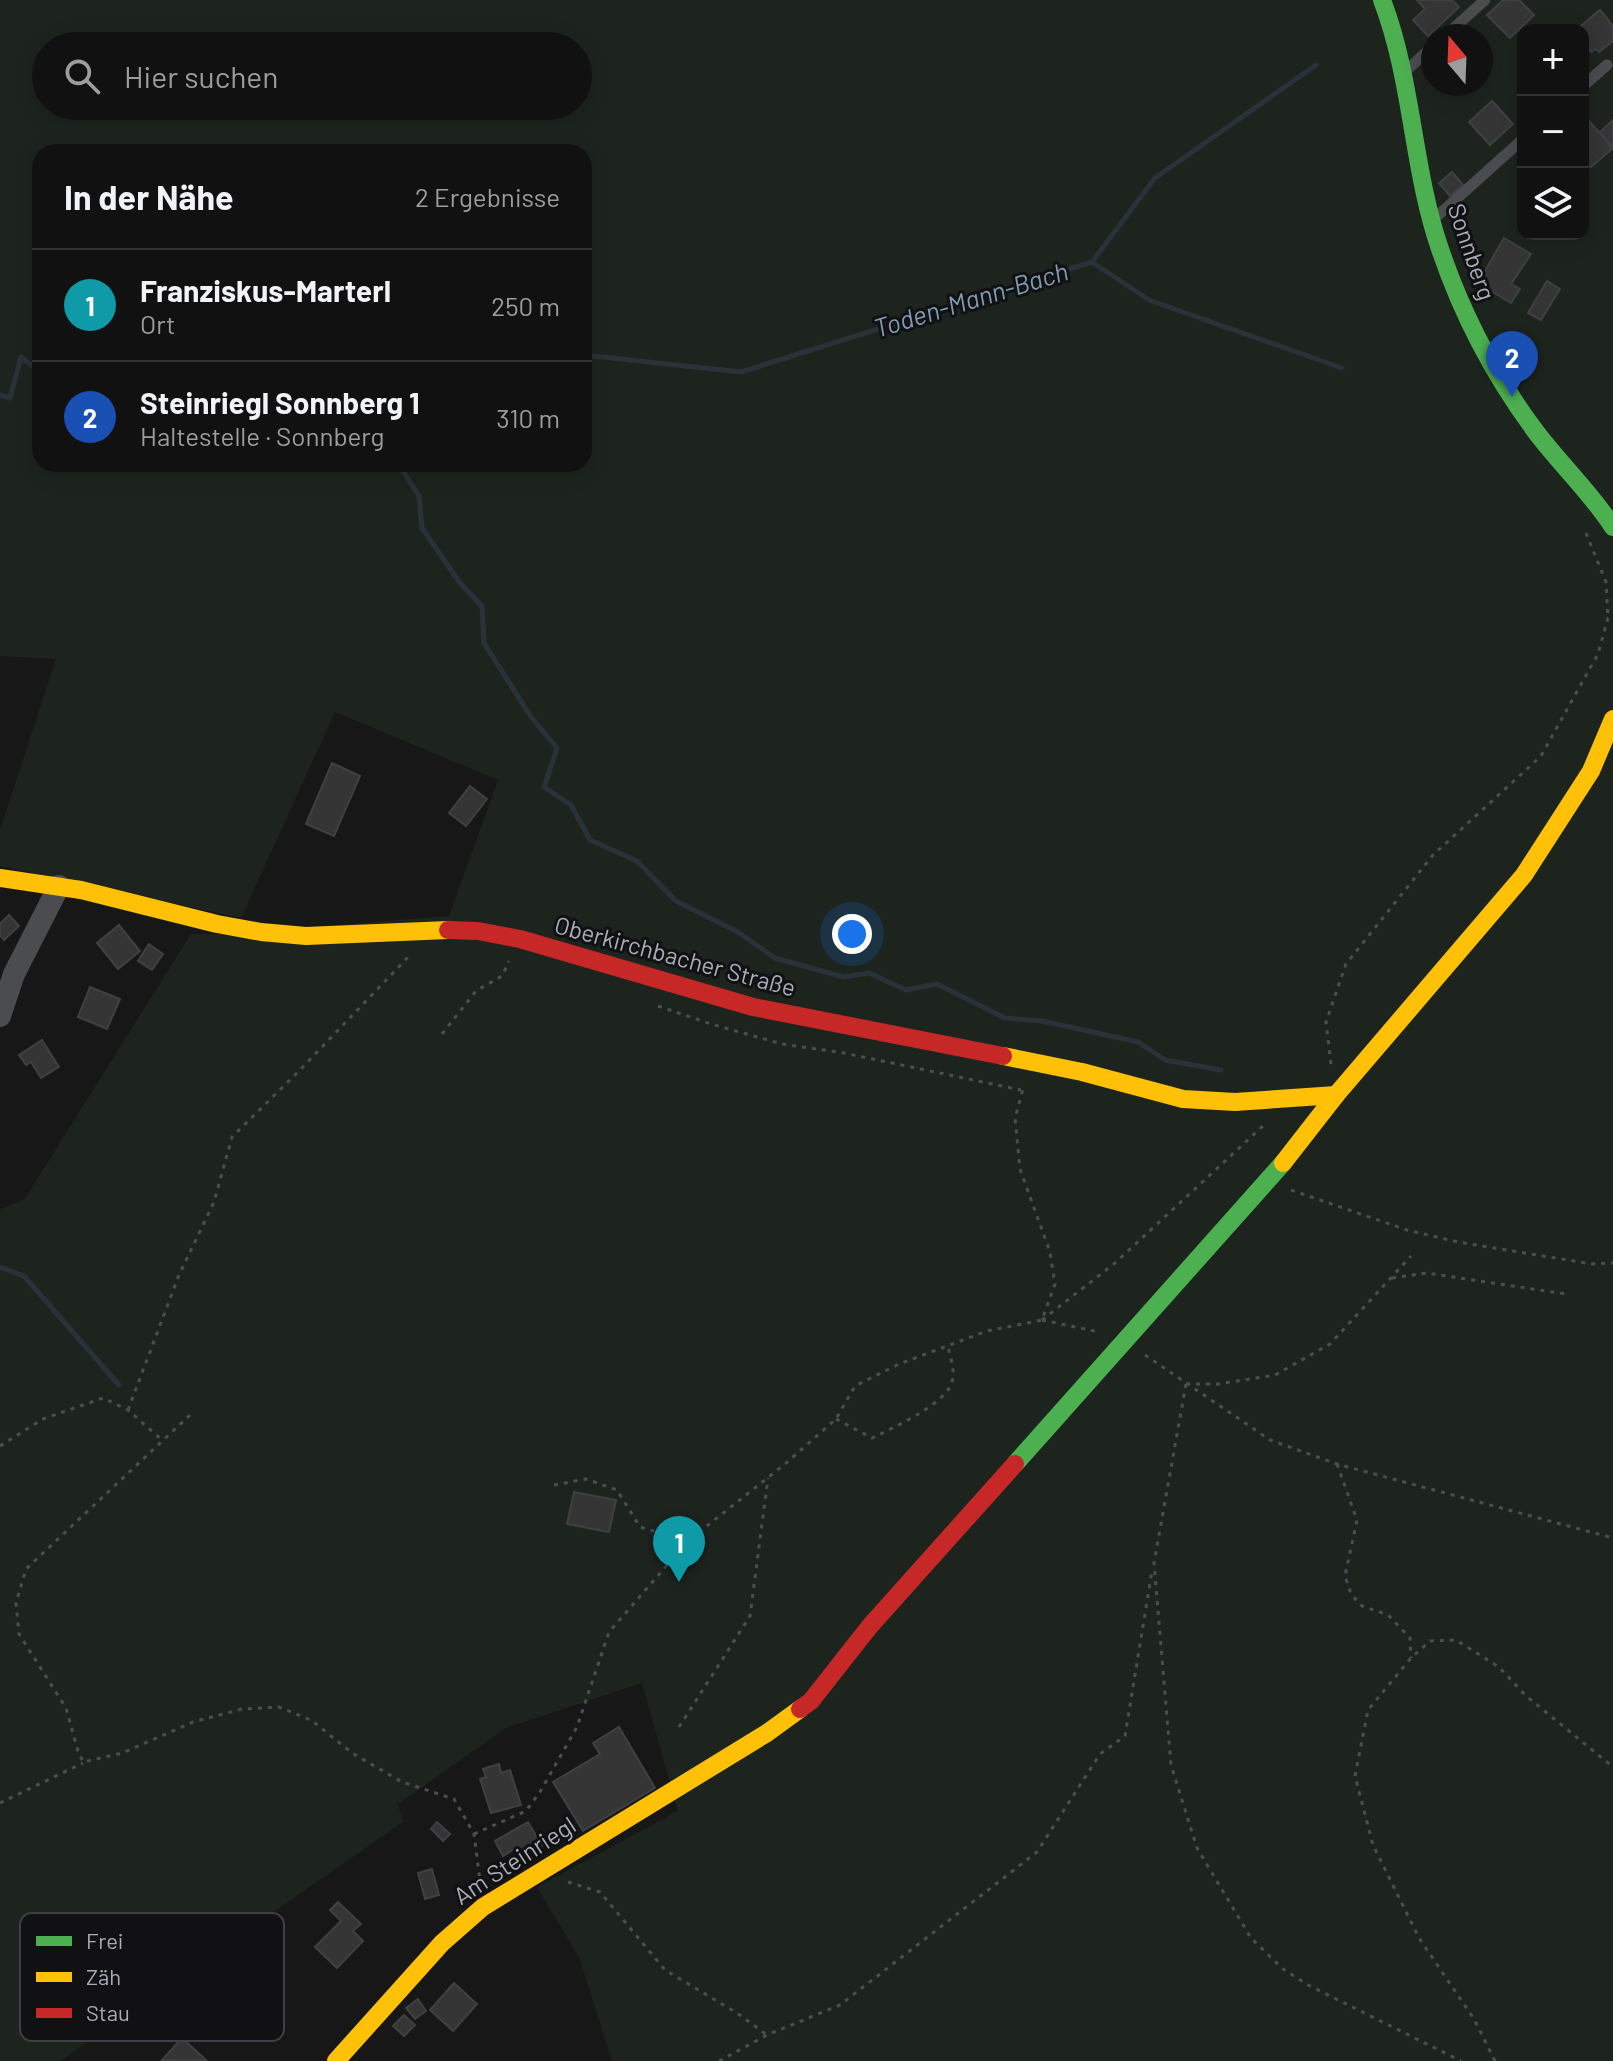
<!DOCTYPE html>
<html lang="de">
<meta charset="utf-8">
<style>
:root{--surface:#111;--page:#1a1a1a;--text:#f1f3f6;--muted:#9c9d9f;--line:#303131;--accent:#7c3aed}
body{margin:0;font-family:Barlow,sans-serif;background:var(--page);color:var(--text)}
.controls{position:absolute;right:24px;top:24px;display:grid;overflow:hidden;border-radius:16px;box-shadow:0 4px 20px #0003}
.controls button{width:72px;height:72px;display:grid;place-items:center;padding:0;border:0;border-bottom:2px solid var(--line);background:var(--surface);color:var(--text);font:40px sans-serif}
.compass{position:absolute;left:1421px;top:24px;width:72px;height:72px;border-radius:50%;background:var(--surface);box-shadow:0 4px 20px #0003;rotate:341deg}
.you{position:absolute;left:852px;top:934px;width:28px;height:28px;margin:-20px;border:6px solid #fff;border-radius:50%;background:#1a73e8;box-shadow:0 0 0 12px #1a73e833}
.badge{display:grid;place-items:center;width:52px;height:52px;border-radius:50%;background:var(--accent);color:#fff;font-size:26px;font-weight:700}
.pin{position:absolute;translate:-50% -66px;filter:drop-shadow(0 2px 4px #0008)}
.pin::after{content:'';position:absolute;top:42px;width:28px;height:24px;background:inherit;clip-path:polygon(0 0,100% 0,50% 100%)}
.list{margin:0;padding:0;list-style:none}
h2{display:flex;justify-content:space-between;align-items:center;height:104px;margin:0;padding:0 32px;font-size:34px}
h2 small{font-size:26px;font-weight:400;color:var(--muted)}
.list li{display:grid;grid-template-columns:52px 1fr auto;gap:24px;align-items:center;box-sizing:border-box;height:112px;padding:0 32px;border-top:2px solid var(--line)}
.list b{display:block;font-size:30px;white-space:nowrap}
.list p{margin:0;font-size:26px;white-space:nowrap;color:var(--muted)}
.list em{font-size:26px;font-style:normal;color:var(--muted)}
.icon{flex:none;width:44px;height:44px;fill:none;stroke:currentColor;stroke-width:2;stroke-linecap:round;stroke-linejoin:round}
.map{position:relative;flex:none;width:1613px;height:2061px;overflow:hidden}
.search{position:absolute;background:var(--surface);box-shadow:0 4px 20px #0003;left:32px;top:32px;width:560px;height:88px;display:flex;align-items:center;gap:20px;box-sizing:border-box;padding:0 28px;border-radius:44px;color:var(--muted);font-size:30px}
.panel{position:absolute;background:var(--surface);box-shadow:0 4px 20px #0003;left:32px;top:144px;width:560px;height:328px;border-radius:24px}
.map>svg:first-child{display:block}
.green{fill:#1d241e;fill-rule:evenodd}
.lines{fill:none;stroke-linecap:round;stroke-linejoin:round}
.stream{stroke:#2a3239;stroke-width:5}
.building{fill:#353536;stroke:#3f4043;stroke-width:2}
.path{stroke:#4d4e52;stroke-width:3;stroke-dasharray:4 6;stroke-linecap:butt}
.lane{stroke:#4b4c50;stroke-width:11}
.street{stroke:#4b4c50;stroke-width:22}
.fast{stroke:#4caf50;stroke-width:18}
.slow{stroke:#ffc107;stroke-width:18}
.jam{stroke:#c62828;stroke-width:18}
.labels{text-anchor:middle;stroke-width:6;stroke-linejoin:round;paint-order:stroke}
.street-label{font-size:24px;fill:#a8adb8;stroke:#111113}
.water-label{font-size:26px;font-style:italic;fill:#7f9bb3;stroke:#111113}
.key{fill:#111113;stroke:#3e4045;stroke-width:2}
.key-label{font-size:22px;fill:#a8adb8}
</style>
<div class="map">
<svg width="1613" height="2061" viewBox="0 0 1613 2061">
<rect width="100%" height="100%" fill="#171717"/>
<path class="green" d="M0 0H1613V2061H612L579 1957 537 1887 678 1811 642 1683 506 1728 398 1804 403 1822 60 2061H0V1209L24 1200 191 934H222L449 916 498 780 335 712 241 918 0 866V830L56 659 0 656ZM1523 30H1583V234H1523ZM1433 36H1481V84H1433ZM46 46H578V106H46ZM40 152H584V464H40Z"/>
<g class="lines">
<g class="stream">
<polyline points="1092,262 1155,178 1316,65"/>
<polyline points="584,355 741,372 1092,262 1149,300 1342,368"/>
<polyline points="0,395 10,398 21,357 40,372"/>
<polyline points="393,464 401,468 419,496 422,528 460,583 482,606 484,643 531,717 557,748 544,787 571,805 590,840 637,861 676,901 738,932 775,958 843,977 869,973 906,990 937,984 1005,1018 1042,1021 1138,1042 1165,1060 1221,1070"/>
<polyline points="0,1267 24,1276 119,1385"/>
</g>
</g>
<g class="building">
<polygon points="1417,0 1452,0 1459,7 1428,36 1413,20 1425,9"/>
<polygon points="1503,0 1519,0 1534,15 1510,38 1487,15"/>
<polygon points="1600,10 1613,26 1613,41 1599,52 1596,49 1591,52 1583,42 1583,30 1576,30"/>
<polygon points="1492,101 1513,124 1490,145 1469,122"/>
<polygon points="1613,120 1613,148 1600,132"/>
<polygon points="1589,121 1613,148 1591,167 1583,158 1583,127"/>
<polygon points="1452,172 1463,185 1450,196 1439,183"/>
<polygon points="1504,238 1531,254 1511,284 1520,289 1511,303 1478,283"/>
<polygon points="1547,281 1560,289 1541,320 1528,313"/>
<polygon points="332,763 360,776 334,836 306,824"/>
<polygon points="470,786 487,799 466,826 449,813"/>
<polygon points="9,915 19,926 4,940 0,935 0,924"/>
<polygon points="119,925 140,951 118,969 97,943"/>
<polygon points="149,944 163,954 152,970 138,961"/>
<polygon points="90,987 120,999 107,1029 78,1017"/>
<polygon points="42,1040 59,1067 41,1078 31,1062 26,1065 19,1055"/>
<polygon points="574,1492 616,1500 609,1532 567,1524"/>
<polygon points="619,1727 655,1788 583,1831 553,1782 600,1754 593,1743"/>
<polygon points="499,1764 501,1773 510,1770 521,1805 491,1813 480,1779 486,1777 483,1769"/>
<polygon points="437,1822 450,1834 443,1841 431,1829"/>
<polygon points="528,1822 542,1846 521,1858 516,1848 503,1856 495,1841"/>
<polygon points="432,1869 439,1895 425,1899 418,1873"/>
<polygon points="338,1902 361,1924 353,1931 363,1941 337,1968 315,1947 341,1921 330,1910"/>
<polygon points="454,1983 477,2004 453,2031 430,2010"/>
<polygon points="418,1999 426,2011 415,2019 406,2008"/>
<polygon points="404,2015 415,2025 404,2036 393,2026"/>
<polygon points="182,2038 207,2061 162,2060"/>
</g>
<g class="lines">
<g class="path">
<polyline points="1586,533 1606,582 1608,618"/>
<polyline points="658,1006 711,1024 782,1044 844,1053 1021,1090"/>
<polyline points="442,1034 476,991 502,976 509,961"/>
<polyline points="1331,1064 1326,1022 1346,964 1433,855 1541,756 1598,654 1608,618 1613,616"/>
<polyline points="1291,1190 1407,1230 1458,1242 1592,1264 1613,1263"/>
<polyline points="1392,1278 1427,1273 1566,1294"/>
<polyline points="1042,1320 1099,1332"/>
<polyline points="1042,1320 1115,1263 1264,1125"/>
<polyline points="1145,1355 1270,1440 1337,1464 1613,1538"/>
<polyline points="1186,1384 1154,1563 1171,1765 1197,1848 1251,1938 1283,1969 1308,1985 1461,2061"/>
<polyline points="1186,1384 1218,1384 1275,1375 1330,1344 1411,1256"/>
<polyline points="128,1410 179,1275 214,1202 232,1137 299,1071 411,954"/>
<polyline points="190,1415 26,1569 16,1603 19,1634 66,1708 78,1751 83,1762 122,1753 193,1722 242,1709 279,1707 311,1720 352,1753 402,1782 454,1799 474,1834 480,1881"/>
<path d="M836 1419 872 1438C893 1428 941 1406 951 1385 956 1372 951 1360 948 1347"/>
<polyline points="0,1446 43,1419 103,1398 128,1410 162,1440"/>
<polyline points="1337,1464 1357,1520 1345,1576 1351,1594 1362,1606 1388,1615 1410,1638 1411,1658"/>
<polyline points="554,1485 586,1479 617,1490 640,1527 688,1541"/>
<polyline points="679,1727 750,1616 768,1478"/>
<polyline points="0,1803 83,1763"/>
<polyline points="474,1834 526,1811 540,1792 577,1727 609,1632 688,1541 785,1464 836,1419 855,1386 899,1364 987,1331 1042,1320 1055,1284 1050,1252 1020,1169 1015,1118 1024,1085"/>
<polyline points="568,1882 600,1892 665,1970 737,2013 767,2035"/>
<polyline points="719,2061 767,2035 840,2005 1037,1852 1100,1754 1125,1736 1152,1571"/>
<polyline points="1495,2061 1474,2019 1419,1938 1373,1845 1355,1776 1368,1710 1411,1658 1430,1641 1456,1640 1499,1667 1525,1695 1613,1767"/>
</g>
<g class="lane">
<polyline points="1445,36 1485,0"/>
<polyline points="1408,69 1433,46"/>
<polyline points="1583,86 1607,65"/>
<polyline points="1435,218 1523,139"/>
</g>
<polyline class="street" points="0,1016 14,974 59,886"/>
<g class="fast">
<path d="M1382 0C1413 81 1412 168 1440 249 1462 314 1495 377 1536 432 1561 465 1591 493 1613 527"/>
<polyline points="1015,1464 1283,1163"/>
</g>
<g class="slow">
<polyline points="0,878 81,890 217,924 261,932 306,936 448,930"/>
<polyline points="1003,1056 1082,1072 1183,1099 1235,1102 1336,1095"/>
<polyline points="1283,1163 1336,1095 1524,875 1591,771 1613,719"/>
<polyline points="336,2061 442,1943 483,1907 767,1733 800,1709"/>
</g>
<g class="jam">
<polyline points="448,930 478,931 520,939 753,1007 1003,1056"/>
<polyline points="800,1709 811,1701 870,1626 1015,1464"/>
</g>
</g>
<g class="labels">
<g class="street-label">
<text transform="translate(1471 252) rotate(71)" y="8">Sonnberg</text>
<text transform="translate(675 957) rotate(15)" y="8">Oberkirchbacher Straße</text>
<text transform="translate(515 1861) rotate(-33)" y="8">Am Steinriegl</text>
</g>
<g class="water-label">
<text transform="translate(971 300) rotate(-17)" y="9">Toden-Mann-Bach</text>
</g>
</g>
<rect x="20" y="1913" width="264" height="128" rx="12" class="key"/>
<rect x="36" y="1936" width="36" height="10" fill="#4caf50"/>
<rect x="36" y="1972" width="36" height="10" fill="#ffc107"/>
<rect x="36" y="2008" width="36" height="10" fill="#c62828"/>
<g class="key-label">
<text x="86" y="1949">Frei</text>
<text x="86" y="1985">Zäh</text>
<text x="86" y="2021">Stau</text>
</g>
</svg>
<div class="controls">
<button>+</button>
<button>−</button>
<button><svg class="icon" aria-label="layers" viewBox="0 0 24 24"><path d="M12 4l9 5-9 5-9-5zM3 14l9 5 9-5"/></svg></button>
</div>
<svg class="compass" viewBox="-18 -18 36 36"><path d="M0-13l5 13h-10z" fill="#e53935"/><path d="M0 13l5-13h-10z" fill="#9c9d9f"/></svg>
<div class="you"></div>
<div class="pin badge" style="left:679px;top:1582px;background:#0f9aa8">1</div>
<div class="pin badge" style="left:1512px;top:397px;background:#1a4fb4">2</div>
<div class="search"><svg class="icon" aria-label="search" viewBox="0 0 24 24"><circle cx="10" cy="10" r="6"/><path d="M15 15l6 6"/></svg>Hier suchen</div>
<section class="panel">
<h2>In der Nähe<small>2 Ergebnisse</small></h2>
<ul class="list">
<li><span class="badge" style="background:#0f9aa8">1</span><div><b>Franziskus-Marterl</b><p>Ort</p></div><em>250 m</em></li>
<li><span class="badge" style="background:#1a4fb4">2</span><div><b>Steinriegl Sonnberg 1</b><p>Haltestelle · Sonnberg</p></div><em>310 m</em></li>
</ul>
</section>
</div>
